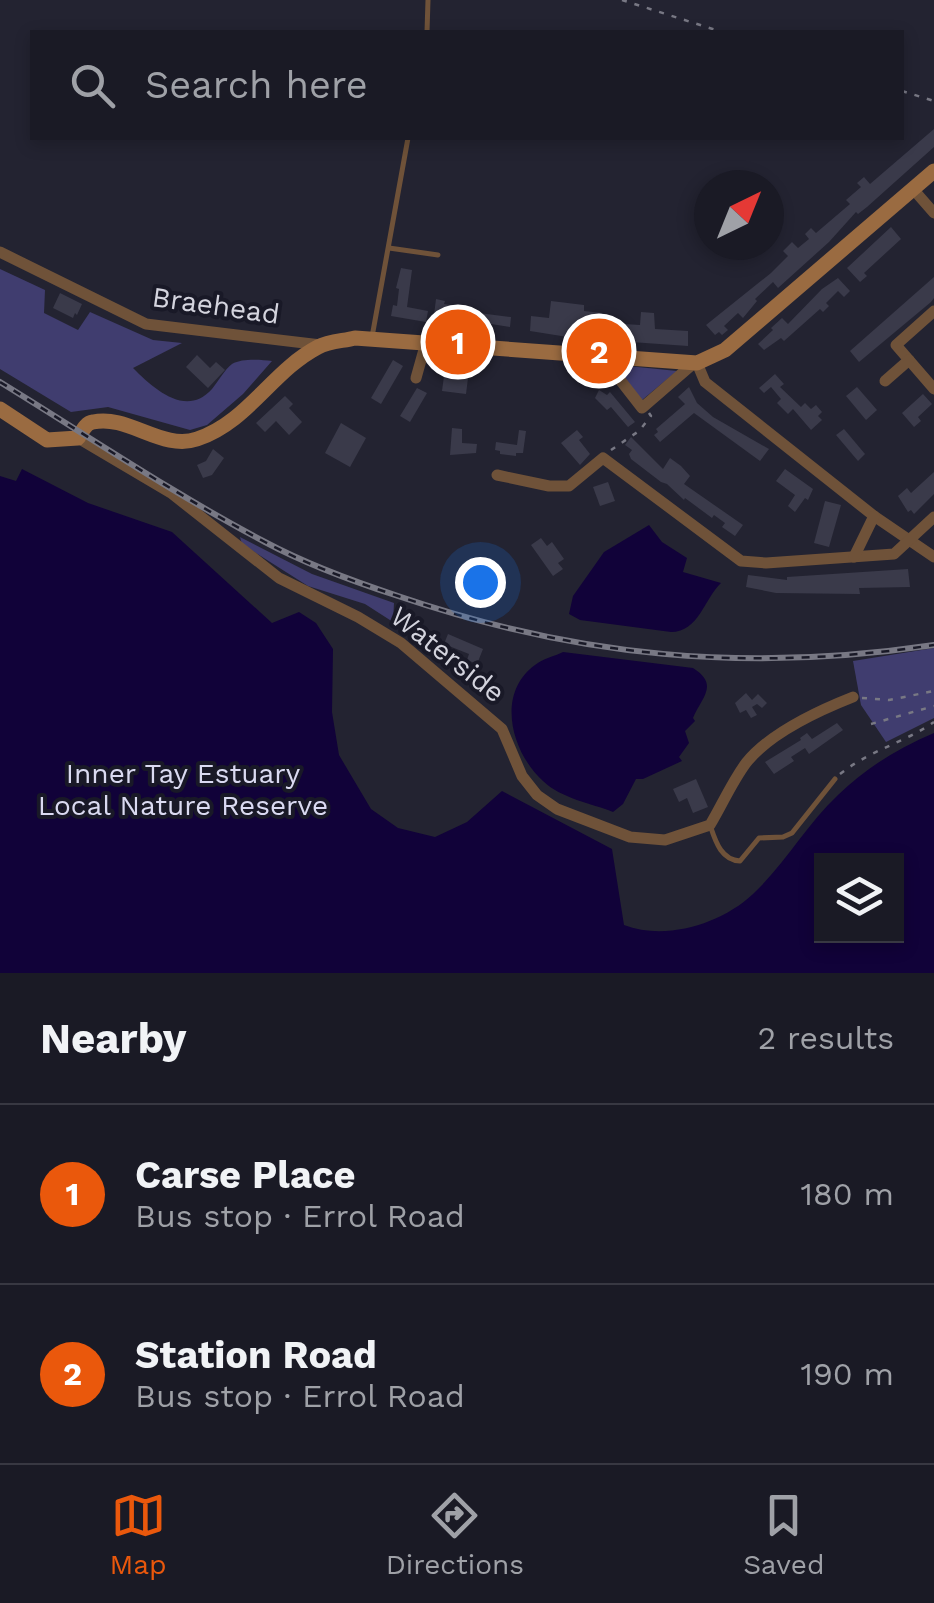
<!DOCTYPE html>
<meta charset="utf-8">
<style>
:root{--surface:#1a1a25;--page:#23232d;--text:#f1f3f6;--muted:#9fa1a7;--line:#383842;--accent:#ea580c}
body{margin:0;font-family:"Work Sans",sans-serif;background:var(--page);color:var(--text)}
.controls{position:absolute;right:30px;bottom:30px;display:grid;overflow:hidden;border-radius:0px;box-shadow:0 5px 15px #0003}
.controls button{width:90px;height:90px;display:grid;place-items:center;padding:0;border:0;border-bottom:2px solid var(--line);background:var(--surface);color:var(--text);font:50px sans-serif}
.compass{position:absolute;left:694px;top:170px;width:90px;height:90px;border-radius:50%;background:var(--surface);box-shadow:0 5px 15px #0003;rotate:43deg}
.you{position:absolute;left:480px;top:582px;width:35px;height:35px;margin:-25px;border:8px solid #fff;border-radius:50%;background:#1a73e8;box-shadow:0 0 0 15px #1a73e833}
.badge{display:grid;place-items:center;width:65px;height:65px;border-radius:50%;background:var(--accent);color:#fff;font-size:32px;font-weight:700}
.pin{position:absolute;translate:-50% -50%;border:5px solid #fff;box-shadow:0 2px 10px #0006}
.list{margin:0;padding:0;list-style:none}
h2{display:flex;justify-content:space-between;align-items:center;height:130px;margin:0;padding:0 40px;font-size:42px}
h2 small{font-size:32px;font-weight:400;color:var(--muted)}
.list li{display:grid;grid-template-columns:65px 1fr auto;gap:30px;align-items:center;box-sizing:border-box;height:180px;padding:0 40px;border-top:2px solid var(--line)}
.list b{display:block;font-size:38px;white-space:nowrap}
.list p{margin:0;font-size:32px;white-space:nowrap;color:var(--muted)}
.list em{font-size:32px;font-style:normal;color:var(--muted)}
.icon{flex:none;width:55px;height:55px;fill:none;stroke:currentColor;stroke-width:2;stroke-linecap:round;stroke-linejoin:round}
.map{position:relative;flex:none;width:934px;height:973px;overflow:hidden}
.search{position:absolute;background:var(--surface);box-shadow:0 5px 15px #0003;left:30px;right:30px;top:30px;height:110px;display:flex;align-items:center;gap:25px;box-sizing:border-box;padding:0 35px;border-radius:0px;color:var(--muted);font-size:38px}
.sheet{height:490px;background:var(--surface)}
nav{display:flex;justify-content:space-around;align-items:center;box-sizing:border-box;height:140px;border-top:2px solid var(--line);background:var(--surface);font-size:28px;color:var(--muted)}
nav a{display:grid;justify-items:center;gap:5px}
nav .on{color:var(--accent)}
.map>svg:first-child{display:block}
.green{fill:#403d6f}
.water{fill:#110239;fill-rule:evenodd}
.building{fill:#3a3a4a}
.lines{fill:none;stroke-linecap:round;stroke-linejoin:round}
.path{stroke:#787884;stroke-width:2.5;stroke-dasharray:5 8;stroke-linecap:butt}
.lane{stroke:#6f5239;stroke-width:5}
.street{stroke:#6f5239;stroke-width:11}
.secondary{stroke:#9a6b41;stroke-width:15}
.rail-casing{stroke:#787884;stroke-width:6}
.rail{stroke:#191927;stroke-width:2.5;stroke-dasharray:8;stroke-linecap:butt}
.labels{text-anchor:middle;stroke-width:8;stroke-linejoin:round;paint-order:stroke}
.street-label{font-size:28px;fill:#d4d4de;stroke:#191927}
.park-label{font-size:28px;fill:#dadaf1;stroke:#191927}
</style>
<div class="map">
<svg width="934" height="973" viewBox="0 0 934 973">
<rect width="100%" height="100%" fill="#232331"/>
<g class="green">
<path d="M0 269 45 290 44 313 78 330 90 312 153 340 182 343 133 368C154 389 186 418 212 389 218 382 225 369 232 364 243 358 261 360 272 361L243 394 207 425 190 430 108 407 71 412 0 369Z"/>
<polygon points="618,365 677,371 642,400 616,367"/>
<polygon points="240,537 312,574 394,603 393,622 365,604 308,586 242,544"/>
<polygon points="934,648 934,718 886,742 861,705 853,661"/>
</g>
<g class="water">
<path d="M22 469 88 503 172 532 272 623 299 612 316 623 333 649 332 712 339 755 371 809 398 828 435 837 467 822 502 791 612 849 624 925C666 941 721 924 753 894 785 864 806 825 838 795 866 768 898 748 934 733V973H0V476L16 481ZM822 861H896V936H822Z"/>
<path d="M649 525 662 542 687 558 683 572 721 583C704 599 699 632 671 632L580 620 569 614 573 596 604 552Z"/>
<path d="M563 652 693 668C720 685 701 698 693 718L695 721 685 731 689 743 679 757 682 761 643 779H636L623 804 613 812C591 803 562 799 543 781 512 753 495 694 535 665 542 659 555 656 563 652Z"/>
</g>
<g class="building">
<polygon points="934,129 934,147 867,207 858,214 856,212 829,242 778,288 773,282 755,299 757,301 743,318 738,313 724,326 728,330 722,335 719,332 715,335 706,325 771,273 788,256 783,251 792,242 798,248 809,239 805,234 811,228 816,233 850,204 846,200 861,187 857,183 864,177 870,184"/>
<polygon points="891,227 901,239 864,273 867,276 860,282 847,268"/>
<polygon points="401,268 412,270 407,307 428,311 426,322 391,316 393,305 397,306 399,289 396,288"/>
<polygon points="934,277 934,298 931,302 859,362 850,351"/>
<polygon points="838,278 850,291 844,297 838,291 826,303 829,306 823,312 820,309 784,341 781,338 764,350 758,344 773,330 771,328 782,318 788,324 822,289"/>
<polygon points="60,293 82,304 77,315 75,313 73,318 53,308"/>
<polygon points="436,299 445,301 444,304 471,308 471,312 511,317 510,327 434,315"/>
<polygon points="551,301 584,305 584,311 602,313 601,319 624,324 640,325 641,312 654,313 655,329 688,331 688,346 574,338 530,331 531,316 549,318"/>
<polygon points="197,355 210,368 216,362 225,370 208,388 186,367"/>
<polygon points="393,360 403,366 381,404 371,398"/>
<polygon points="462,361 470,362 466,394 442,391 444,376 460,377"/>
<polygon points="775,374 784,384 780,387 801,407 805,403 811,409 816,405 822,412 818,416 822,420 811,430 793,409 788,414 777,403 781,399 771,387 764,393 759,388"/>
<polygon points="689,387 697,403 713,417 769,449 760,461 694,413 660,442 654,435 658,432 656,429 685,404 678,397"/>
<polygon points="857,387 877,410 866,420 846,396"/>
<polygon points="417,388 427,393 410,422 400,416"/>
<polygon points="599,390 607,395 610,392 635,422 628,427 611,407 607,410 595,398"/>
<polygon points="923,394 932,404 918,417 921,421 914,427 902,413"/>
<polygon points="285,396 293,404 289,408 302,422 289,435 276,421 265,432 256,423"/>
<polygon points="341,423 366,438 350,467 325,453"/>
<polygon points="452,428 462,429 462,443 477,444 476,453 450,455"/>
<polygon points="844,429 865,454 858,461 836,435"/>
<polygon points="519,430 526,431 523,453 516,453 516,456 500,454 500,451 495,450 496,442 517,445"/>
<polygon points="577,430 583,437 579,440 590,454 580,465 561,443"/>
<polygon points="631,437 663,469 670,458 681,466 690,476 684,484 743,525 735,536 722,527 725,523 714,515 712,518 685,498 684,500 667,484 661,482 631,459 629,454 632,450 625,445"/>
<polygon points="213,449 224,458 212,475 203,478 197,465 206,461"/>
<polygon points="785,469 813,489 808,500 805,498 795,512 788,506 795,495 776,481"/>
<polygon points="934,472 934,494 914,514 911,510 908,512 898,496 907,488 911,493"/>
<polygon points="608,482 615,501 600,506 593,487"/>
<polygon points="825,501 841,505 829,547 814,543"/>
<polygon points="541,538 547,546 552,542 564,559 558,563 563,569 553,576 531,545"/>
<polygon points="908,569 910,587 859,588 860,594 776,593 746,587 748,575 787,580 787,577"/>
<polygon points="448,634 483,649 477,664 467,660 469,654 444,644"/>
<polygon points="746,693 752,700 758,694 767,703 762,708 757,704 752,707 757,715 751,718 746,710 740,713 735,703"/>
<polygon points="837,723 843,730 809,754 805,748 791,757 794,761 774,774 765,762 801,740 800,738 807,733 812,739"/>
<polygon points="696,779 708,807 693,813 687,798 679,802 673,789"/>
</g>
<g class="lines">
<g class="path">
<polyline points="622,0 722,32"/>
<polyline points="902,91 934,101"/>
<polyline points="611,450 639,431 651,416 649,413"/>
<polyline points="862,698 889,700 934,691"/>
<polyline points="871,724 934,706"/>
<path d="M840 774C872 749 902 744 934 722"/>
</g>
<g class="lane">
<polyline points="427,32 428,0"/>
<polyline points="389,248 438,255"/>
<polyline points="372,337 408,138"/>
<path d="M711 828C716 843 722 860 740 861L759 838 783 837 792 833 835 779"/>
</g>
<g class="street">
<polyline points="913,189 934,213"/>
<polyline points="0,252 146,324 321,345"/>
<polyline points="934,311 896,345 934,389"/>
<polyline points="603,358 642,408 694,363"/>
<polyline points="697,363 705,382 874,516 934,557"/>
<polyline points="416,378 425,346"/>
<polyline points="885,381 909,360"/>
<path d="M78 438 171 493 279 578 358 617 401 643 502 729 522 776 537 795 557 809 630 837 665 840 710 825C722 805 732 782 746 763 770 733 820 710 853 697"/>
<polyline points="497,475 549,486 569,486 603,458 741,561 766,563 894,554 934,517"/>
<polyline points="854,557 874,516"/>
</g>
<path class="secondary" d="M0 409 47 440 78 438C82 432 85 423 93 422 128 414 162 451 197 439 248 422 272 371 318 347 329 341 344 341 355 338L697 363 725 350 934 171"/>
<defs>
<path id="rail" d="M0 382C88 436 174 494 265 542 308 565 352 581 398 596 577 657 747 673 934 645"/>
</defs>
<use href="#rail" class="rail-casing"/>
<use href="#rail" class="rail"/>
</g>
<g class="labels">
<g class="street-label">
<text transform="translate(216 305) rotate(8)" y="10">Braehead</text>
<text transform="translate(448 654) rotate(38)" y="10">Waterside</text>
</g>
<g class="park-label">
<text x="183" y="783">Inner Tay Estuary<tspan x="183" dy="32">Local Nature Reserve</tspan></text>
</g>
</g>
</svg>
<div class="controls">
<button><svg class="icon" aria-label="layers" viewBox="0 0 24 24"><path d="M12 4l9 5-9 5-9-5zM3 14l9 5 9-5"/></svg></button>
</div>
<svg class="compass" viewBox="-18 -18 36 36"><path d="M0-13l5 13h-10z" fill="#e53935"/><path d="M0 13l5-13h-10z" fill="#9fa1a7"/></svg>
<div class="you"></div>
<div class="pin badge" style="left:458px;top:342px">1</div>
<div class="pin badge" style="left:599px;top:351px">2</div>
<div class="search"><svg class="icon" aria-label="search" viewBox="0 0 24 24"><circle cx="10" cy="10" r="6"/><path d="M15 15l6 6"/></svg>Search here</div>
</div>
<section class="sheet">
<h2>Nearby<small>2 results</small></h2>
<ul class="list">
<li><span class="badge">1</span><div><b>Carse Place</b><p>Bus stop · Errol Road</p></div><em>180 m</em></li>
<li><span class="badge">2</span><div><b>Station Road</b><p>Bus stop · Errol Road</p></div><em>190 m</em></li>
</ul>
</section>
<nav>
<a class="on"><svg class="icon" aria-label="map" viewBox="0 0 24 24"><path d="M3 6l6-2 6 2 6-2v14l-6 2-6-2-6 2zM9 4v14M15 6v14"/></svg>Map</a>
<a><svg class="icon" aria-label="directions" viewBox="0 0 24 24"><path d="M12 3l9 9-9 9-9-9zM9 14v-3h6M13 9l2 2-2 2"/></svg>Directions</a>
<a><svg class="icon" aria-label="saved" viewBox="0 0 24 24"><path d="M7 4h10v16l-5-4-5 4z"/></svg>Saved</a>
</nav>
